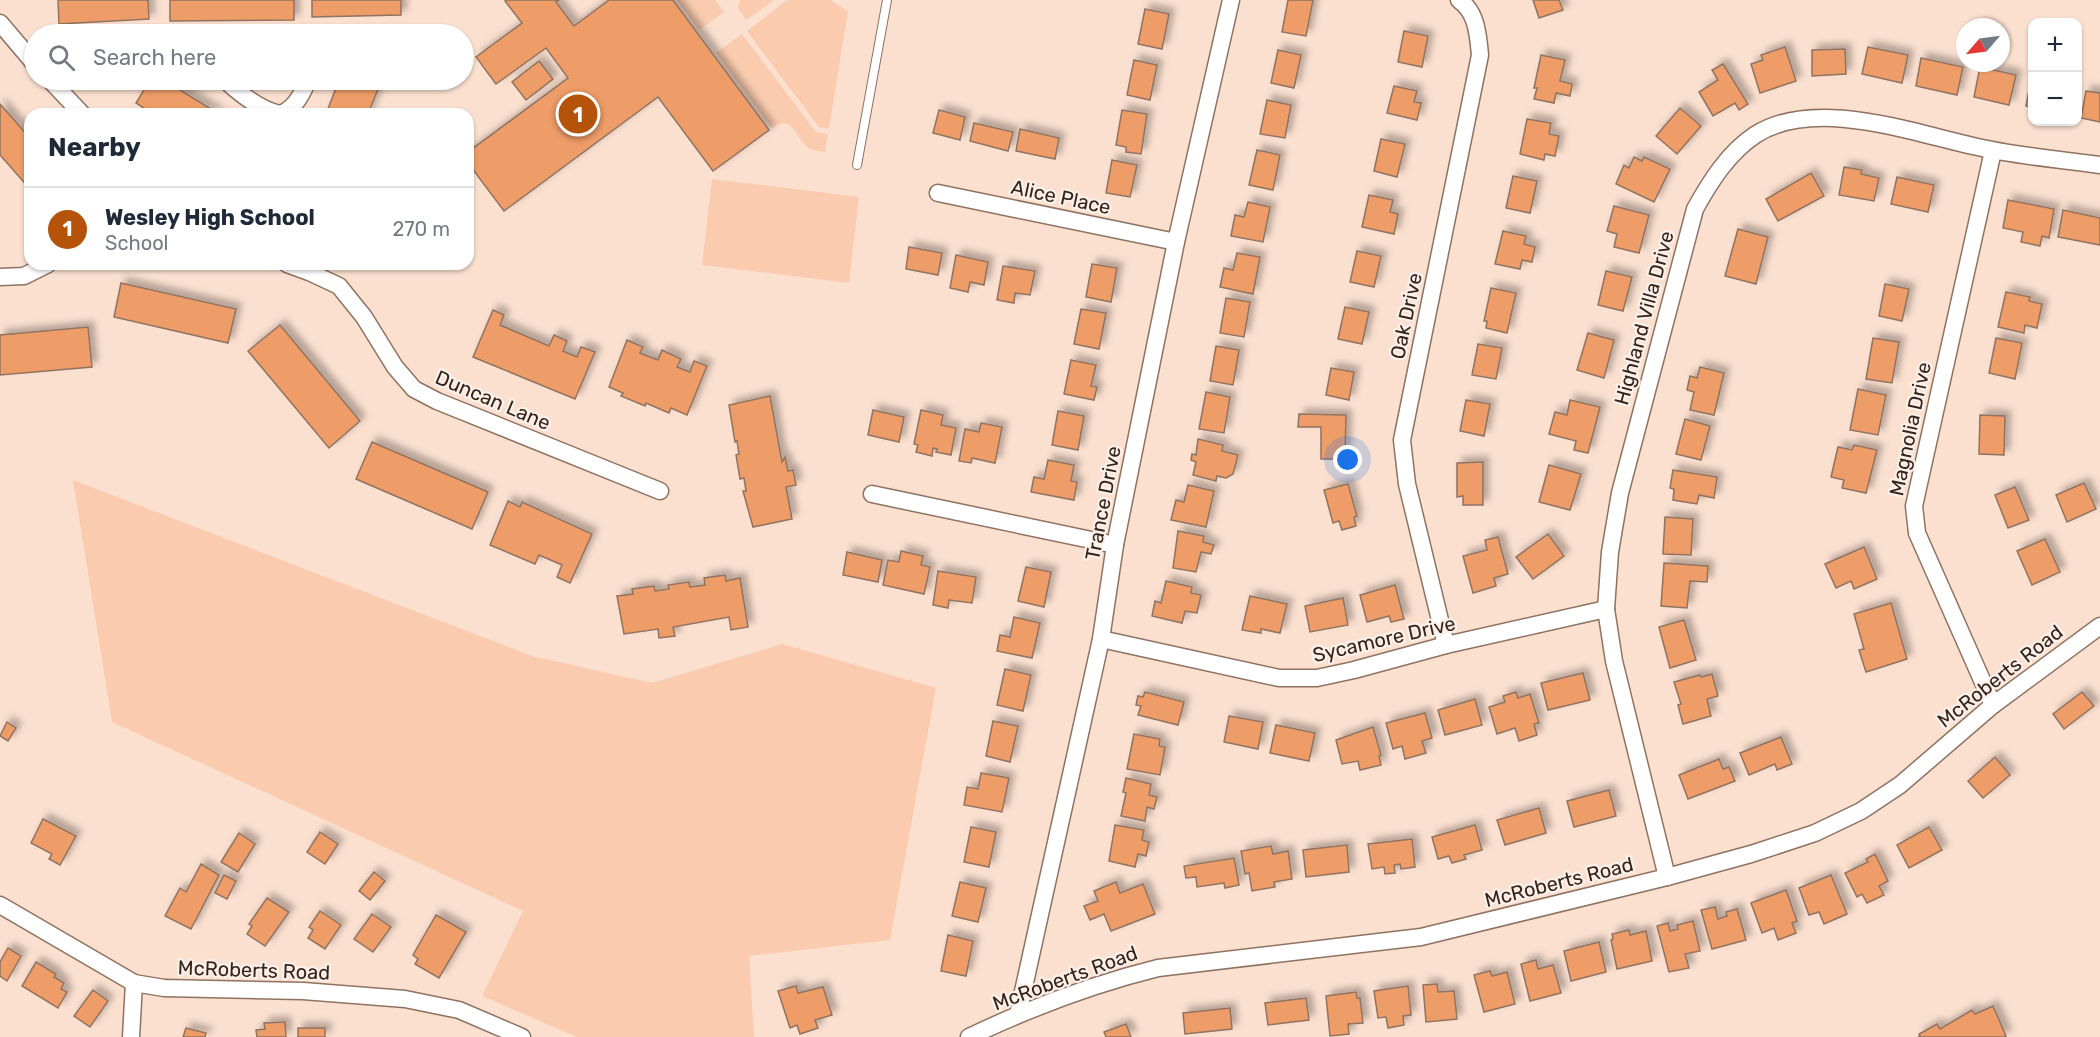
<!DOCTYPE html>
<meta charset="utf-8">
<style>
:root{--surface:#fff;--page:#f2f2f3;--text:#1f2937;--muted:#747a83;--line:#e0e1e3;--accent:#b45309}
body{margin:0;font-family:Rubik,sans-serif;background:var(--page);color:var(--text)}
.controls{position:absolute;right:18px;top:18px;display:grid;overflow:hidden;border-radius:12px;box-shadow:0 2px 4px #0004}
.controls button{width:54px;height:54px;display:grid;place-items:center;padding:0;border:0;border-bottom:2px solid var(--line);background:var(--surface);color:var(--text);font:30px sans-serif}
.compass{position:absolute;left:1956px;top:18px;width:54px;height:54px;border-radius:50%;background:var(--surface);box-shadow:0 2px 4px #0004;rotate:242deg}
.you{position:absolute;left:1348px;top:460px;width:21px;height:21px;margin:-15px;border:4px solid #fff;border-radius:50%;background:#1a73e8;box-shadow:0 0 0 9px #1a73e833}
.badge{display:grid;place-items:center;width:39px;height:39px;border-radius:50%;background:var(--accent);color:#fff;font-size:20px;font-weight:700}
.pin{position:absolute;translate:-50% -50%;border:3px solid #fff;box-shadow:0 2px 6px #0006}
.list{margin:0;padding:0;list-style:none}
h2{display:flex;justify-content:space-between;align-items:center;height:78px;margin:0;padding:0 24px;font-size:26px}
h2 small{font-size:20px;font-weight:400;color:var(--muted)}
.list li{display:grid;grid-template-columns:39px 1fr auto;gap:18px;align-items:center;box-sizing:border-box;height:84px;padding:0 24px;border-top:2px solid var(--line)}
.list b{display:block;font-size:22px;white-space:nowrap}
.list p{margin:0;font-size:20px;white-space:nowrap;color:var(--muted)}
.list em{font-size:20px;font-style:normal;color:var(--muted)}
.icon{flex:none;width:33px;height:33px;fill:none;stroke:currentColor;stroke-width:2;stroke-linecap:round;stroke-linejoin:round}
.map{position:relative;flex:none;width:2100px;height:1037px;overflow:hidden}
.search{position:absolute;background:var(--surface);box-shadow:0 2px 4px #0004;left:24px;top:24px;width:450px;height:66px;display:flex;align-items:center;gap:15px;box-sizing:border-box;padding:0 21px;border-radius:33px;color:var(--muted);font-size:22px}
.panel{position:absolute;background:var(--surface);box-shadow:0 2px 4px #0004;left:24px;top:108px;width:450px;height:162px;border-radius:18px}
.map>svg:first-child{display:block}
.green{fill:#facbaf}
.building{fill:#ee9c67;stroke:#907361;stroke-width:1.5;filter:url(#shadow)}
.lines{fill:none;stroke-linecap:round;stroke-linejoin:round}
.lane-casing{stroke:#8f7260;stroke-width:10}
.street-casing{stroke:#8f7260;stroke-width:19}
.lane{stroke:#fff;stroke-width:8}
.street{stroke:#fff;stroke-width:16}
.labels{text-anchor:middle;stroke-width:4.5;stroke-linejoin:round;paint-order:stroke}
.street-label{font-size:20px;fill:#30241d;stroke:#fef0e8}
</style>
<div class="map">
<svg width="2100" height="1037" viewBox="0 0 2100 1037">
<defs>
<filter id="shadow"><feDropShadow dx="5.5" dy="-5.5" stdDeviation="3" flood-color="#0004"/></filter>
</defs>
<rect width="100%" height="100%" fill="#fbe0d0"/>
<g class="green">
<polygon points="677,0 715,0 724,12 699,30"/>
<polygon points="740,0 774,0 746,20 738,8"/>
<polygon points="787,0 830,0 848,11 829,129 819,127 747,31"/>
<path d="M742 34 816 132 828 134 825 152C819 151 811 151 806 146 795 135 791 114 772 128L716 53Z"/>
<polygon points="712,179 859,197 849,283 702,265"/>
<polygon points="73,480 532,656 652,683 782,644 936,688 890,940 749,956 754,1037 577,1037 482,996 523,911 112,722"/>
</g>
<g class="building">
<polygon points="58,0 148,0 149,19 59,24"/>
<polygon points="170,0 294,0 294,20 170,21"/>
<polygon points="312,0 401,0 401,15 312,17"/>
<polygon points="507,0 559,0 556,2 574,26 609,0 673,0 769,130 713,171 658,97 504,211 468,163 468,152 568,78 546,48 496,84 476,57 522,23 505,1"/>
<polygon points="1288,0 1313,0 1306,36 1282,32"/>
<polygon points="1533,0 1559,0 1563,10 1539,18"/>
<polygon points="1145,9 1169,14 1162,49 1138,44"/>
<polygon points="1404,31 1428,36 1422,67 1398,62"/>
<polygon points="1785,47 1796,81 1760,93 1751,64 1763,60 1761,55"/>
<polygon points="1868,47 1908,55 1902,83 1862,74"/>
<polygon points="1845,49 1846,74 1812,76 1812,50"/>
<polygon points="1278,50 1301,55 1294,88 1271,83"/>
<polygon points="1541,55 1565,60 1560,81 1572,84 1570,96 1556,93 1554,103 1534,99 1537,88 1534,88"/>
<polygon points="1921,58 1963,67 1957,95 1916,86"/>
<polygon points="1134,60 1157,65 1150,100 1127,95"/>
<polygon points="539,61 553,79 526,100 512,82"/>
<polygon points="1723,64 1748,104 1739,110 1735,103 1713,116 1699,92 1718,80 1712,70"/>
<polygon points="1980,67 2016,75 2009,105 1974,97"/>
<polygon points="2031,79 2032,80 2032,107 2026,106"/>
<polygon points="150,80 164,80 219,114 153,114 136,103"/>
<polygon points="339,80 368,80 380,84 368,114 326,114"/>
<polygon points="1394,86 1417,91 1414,102 1421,103 1417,120 1387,113"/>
<polygon points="2086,91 2100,93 2100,122 2081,118"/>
<polygon points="1267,100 1291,105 1285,138 1260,134"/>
<polygon points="0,104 30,138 30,189 0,155"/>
<polygon points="1680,108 1701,126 1677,154 1656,136"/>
<polygon points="939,110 965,117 960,140 933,133"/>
<polygon points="1122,110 1147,114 1141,154 1126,152 1126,147 1116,145"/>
<polygon points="1527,119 1551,123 1549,134 1559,136 1555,156 1545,154 1544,160 1520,154"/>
<polygon points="974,123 1013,132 1008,151 970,141"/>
<polygon points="1020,129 1059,138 1055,159 1016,151"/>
<polygon points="1381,139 1405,144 1397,177 1374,171"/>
<polygon points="1257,150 1280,155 1273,190 1249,185"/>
<polygon points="1634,157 1642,161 1644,157 1670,169 1654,202 1616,184 1624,165 1629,168"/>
<polygon points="1112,160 1137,165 1130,197 1106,193"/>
<polygon points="1844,167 1862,170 1861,174 1879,178 1874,201 1839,195"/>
<polygon points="1811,173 1824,196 1778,221 1766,199"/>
<polygon points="1513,176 1537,181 1530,213 1506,208"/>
<polygon points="1897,177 1934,185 1928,212 1891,204"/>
<polygon points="1369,195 1393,200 1390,212 1398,214 1394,234 1362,227"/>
<polygon points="2008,200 2054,209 2049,238 2042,236 2040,246 2021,242 2023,232 2003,228"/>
<polygon points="1248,202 1270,207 1263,242 1231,236 1235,215 1244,217"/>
<polygon points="1614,206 1649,215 1639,253 1614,247 1617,234 1607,231"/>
<polygon points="2063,210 2100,218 2100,245 2058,237"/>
<polygon points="1738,229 1768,237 1756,284 1725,276"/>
<polygon points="1503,231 1526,236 1524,244 1535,247 1532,262 1522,260 1520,269 1495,264"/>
<polygon points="909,247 942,253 938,275 906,269"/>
<polygon points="1357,251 1381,256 1374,287 1350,282"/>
<polygon points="1237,253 1260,257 1253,294 1220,287 1224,268 1233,270"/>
<polygon points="956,255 988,262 984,285 970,282 968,292 950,288"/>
<polygon points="1092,264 1117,268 1111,302 1086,297"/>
<polygon points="1003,266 1035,271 1030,295 1015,293 1014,303 997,300"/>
<polygon points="1606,271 1632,277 1623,311 1598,305"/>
<polygon points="121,283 236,309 228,343 114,317"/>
<polygon points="1885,284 1909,289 1902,321 1879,316"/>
<polygon points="1491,288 1516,293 1507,333 1486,328 1487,321 1484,321"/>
<polygon points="2006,292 2030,297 2029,301 2042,304 2037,328 2025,325 2024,333 1998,327"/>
<polygon points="1226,298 1250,302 1244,337 1220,333"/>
<polygon points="1345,307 1369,312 1362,344 1338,339"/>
<polygon points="1081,309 1106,313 1099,349 1074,344"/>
<polygon points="493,310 504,315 500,325 549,346 554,335 567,341 563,351 577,357 581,347 595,352 575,399 473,357"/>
<polygon points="280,325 360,421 329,448 248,351"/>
<polygon points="88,327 92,367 0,375 0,335"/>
<polygon points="1588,333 1614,340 1604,378 1577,370"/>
<polygon points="1873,338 1899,342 1892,383 1866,379"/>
<polygon points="1996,338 2022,343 2015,379 1989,373"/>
<polygon points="627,340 643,347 640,353 658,360 662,350 681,359 677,367 690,372 694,361 707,366 687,415 671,408 669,413 646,403 645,406 621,396 623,393 609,387"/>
<polygon points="1478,344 1502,348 1496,379 1472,375"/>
<polygon points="1216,346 1239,350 1233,385 1210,381"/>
<polygon points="1071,360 1096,365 1091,386 1097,387 1094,400 1064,394"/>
<polygon points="1700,367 1724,373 1714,415 1690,410 1694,392 1687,390 1690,376 1697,378"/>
<polygon points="1331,368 1354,372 1349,400 1326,395"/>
<polygon points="1858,389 1886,395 1878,435 1850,430"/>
<polygon points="1206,392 1230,397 1224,433 1199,429"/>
<polygon points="770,396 782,462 785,457 788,471 793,470 796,485 786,487 792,519 753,527 743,491 746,491 744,478 740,479 736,455 739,454 737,441 735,442 729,405"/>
<polygon points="1466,400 1490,404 1484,436 1460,431"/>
<polygon points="1570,400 1600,407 1588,453 1574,450 1576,441 1549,434 1555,412 1567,415"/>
<polygon points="873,410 904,417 899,442 868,435"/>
<polygon points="921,410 943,415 941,425 956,428 951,455 936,452 937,449 933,448 932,456 916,452 918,445 914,444"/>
<polygon points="1058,411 1084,416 1078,450 1052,445"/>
<polygon points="1299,414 1346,415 1345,459 1321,459 1321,427 1298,427"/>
<polygon points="1980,415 2005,416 2004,455 1979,454"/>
<polygon points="1685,419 1710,426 1701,460 1676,454"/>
<polygon points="981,423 1002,427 995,463 972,458 971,463 959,461 965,429 979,432"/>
<polygon points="1198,439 1223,445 1222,451 1238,455 1233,474 1226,478 1217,476 1216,481 1193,475 1196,462 1191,460 1192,454 1196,455"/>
<polygon points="372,442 488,492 472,529 356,479"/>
<polygon points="1854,445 1877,450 1866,493 1842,488 1844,480 1831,477 1838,447 1852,450"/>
<polygon points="1048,460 1074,465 1071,481 1077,482 1074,500 1031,492 1034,477 1044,479"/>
<polygon points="1483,462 1483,505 1463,505 1463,496 1457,497 1457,463"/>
<polygon points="1549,465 1581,474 1570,510 1539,502"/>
<polygon points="1673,470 1717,477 1714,498 1699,495 1697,504 1673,500 1674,489 1670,488"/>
<polygon points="2084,483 2096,509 2067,522 2056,495"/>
<polygon points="1348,484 1357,516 1354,517 1356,526 1342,530 1339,521 1333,523 1324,490"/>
<polygon points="1188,485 1214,491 1206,527 1171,520 1176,500 1184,502"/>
<polygon points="2015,487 2029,520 2008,528 1995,495"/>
<polygon points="508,501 520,507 522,502 592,534 570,583 557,577 562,565 539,555 535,564 490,545"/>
<polygon points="1665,517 1693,519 1691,555 1663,554"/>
<polygon points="1178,531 1204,536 1203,542 1214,545 1211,554 1201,552 1196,572 1173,568"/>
<polygon points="1548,534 1564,556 1533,579 1516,557"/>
<polygon points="1498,537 1508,574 1494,578 1496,586 1473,593 1463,556 1487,550 1485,540"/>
<polygon points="2045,539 2060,572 2032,585 2017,551"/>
<polygon points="1864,547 1877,579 1854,589 1851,581 1836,588 1825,564"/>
<polygon points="901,551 923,556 921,565 930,567 924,594 883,585 888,560 899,562"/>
<polygon points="847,552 882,560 878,582 843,575"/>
<polygon points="1664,563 1708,566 1707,582 1690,581 1687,608 1661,606"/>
<polygon points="1026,567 1051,572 1044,607 1018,601"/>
<polygon points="938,571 976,577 972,603 949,600 948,608 933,605"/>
<polygon points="725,575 726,581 740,578 748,627 731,630 729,617 673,627 675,636 659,638 658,629 624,634 617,596 633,594 632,589 654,586 655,591 669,589 668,585 689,582 690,587 705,585 704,578"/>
<polygon points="1166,581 1192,587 1191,593 1201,595 1197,613 1185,611 1182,623 1152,616 1155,601 1161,603"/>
<polygon points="1395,585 1404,619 1391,622 1389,616 1367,622 1360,595"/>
<polygon points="1250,596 1287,604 1280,633 1261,629 1261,633 1242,630"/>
<polygon points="1343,598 1348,625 1310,632 1305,606"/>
<polygon points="1891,603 1907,659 1866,672 1859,650 1864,649 1854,614"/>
<polygon points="1014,617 1040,623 1032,658 997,651 1000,635 1010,637"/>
<polygon points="1684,620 1696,660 1670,668 1659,627"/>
<polygon points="1005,669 1031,675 1023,711 997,705"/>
<polygon points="1583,673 1590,700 1548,710 1541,683"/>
<polygon points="1712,674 1718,696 1707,699 1711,716 1683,724 1678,705 1681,704 1674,682 1700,675 1701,677"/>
<polygon points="1145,692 1184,702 1178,725 1138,715 1141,706 1136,705 1138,696 1143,697"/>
<polygon points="1516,692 1518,698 1530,694 1539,723 1534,724 1537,735 1519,741 1515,728 1497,734 1489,707 1505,702 1503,696"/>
<polygon points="2082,692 2094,706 2064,729 2053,714"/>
<polygon points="1475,699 1482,725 1445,735 1438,710"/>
<polygon points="1425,713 1432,738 1422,741 1426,753 1405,759 1402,746 1393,749 1386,723"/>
<polygon points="1229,716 1263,722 1258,749 1224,742"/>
<polygon points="993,721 1018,726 1010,762 986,756"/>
<polygon points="7,722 16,728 8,741 0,736"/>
<polygon points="1276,725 1315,733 1309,761 1270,753"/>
<polygon points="1373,727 1381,755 1379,756 1381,765 1360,770 1358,761 1342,764 1336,740"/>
<polygon points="1134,734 1160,739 1159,746 1165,747 1160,775 1127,769"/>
<polygon points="1781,737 1792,764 1777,770 1775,764 1749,775 1740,753"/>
<polygon points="1995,757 2010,775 1983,798 1968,781"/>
<polygon points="1719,759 1723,769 1729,767 1735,781 1688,799 1679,775"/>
<polygon points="981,773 1009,778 1002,812 964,805 967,787 978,789"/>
<polygon points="1126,778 1151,784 1149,795 1157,797 1154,809 1147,807 1145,821 1121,816 1126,793 1123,792"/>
<polygon points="1609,790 1616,816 1574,827 1567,801"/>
<polygon points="1539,808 1546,833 1505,845 1497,820"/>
<polygon points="43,819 76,836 60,865 49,859 52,854 31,843"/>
<polygon points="1115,825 1144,830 1142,840 1149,842 1146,856 1138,854 1135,867 1109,861"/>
<polygon points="1475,825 1482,850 1464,855 1466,859 1452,863 1449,856 1438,859 1432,837"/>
<polygon points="971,827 996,832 989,867 964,862"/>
<polygon points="1929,827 1942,850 1909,868 1897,845"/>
<polygon points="320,832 338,844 325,864 307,852"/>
<polygon points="239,833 255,844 238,872 221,862"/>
<polygon points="1412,839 1415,867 1401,869 1400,864 1394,865 1395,873 1385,874 1384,867 1372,869 1368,844"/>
<polygon points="1347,845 1349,872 1306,877 1303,850"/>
<polygon points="1271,846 1273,854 1288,851 1292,879 1274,882 1275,887 1252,891 1249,873 1245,874 1241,851"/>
<polygon points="1875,854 1888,881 1879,886 1884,895 1867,903 1862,894 1857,897 1845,873 1868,862 1866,859"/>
<polygon points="1234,858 1239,885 1225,888 1224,883 1197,887 1196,877 1186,878 1184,866"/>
<polygon points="201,864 219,875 191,929 165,916 180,888 186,892"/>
<polygon points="374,872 385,881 370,900 359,891"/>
<polygon points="224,875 236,881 227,899 215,893"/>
<polygon points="1831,875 1847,914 1824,924 1819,912 1809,915 1799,888"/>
<polygon points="960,882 986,888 978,922 952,916"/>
<polygon points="1116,882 1120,893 1143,884 1155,914 1111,931 1104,914 1090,920 1084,906 1098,901 1094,891"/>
<polygon points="1786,890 1797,921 1792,923 1796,933 1778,940 1774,928 1762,933 1751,903"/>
<polygon points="267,898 289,912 265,946 247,934 252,926 249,924"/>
<polygon points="1715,907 1718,919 1727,916 1726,912 1737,909 1746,940 1712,949 1701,910"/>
<polygon points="320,911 341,925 325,949 308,938 313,930 309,927"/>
<polygon points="372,914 391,927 373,952 354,939"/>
<polygon points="436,915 466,932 439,978 415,964 418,959 413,955"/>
<polygon points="1693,921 1700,951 1685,954 1689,968 1669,972 1657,926 1668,923 1670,931 1678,929 1677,925"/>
<polygon points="1629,930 1630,935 1646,931 1652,961 1617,969 1611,940 1613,939 1612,934"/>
<polygon points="948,935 973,941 966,976 941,971"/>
<polygon points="1599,942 1606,972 1571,981 1564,951"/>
<polygon points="8,948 21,956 7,981 0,976 0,962"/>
<polygon points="1536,960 1538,969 1553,965 1561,993 1530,1001 1521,964"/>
<polygon points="36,962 56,974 54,977 64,983 61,989 67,992 58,1008 22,986"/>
<polygon points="1490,971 1492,976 1507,972 1515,1004 1484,1012 1474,975"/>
<polygon points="1437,984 1438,992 1454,991 1457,1019 1426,1022 1423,985"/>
<polygon points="796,986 798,993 823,987 832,1015 815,1020 818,1028 800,1034 797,1025 790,1028 778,991"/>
<polygon points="1408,986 1411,1015 1403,1016 1404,1025 1388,1028 1386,1017 1378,1018 1374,991"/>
<polygon points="93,990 108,1001 90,1027 74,1016"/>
<polygon points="1356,992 1357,998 1360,998 1363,1023 1348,1024 1349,1034 1330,1036 1326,996"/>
<polygon points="1306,998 1309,1020 1268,1025 1265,1003"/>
<polygon points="1993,1006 2006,1036 2004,1037 1918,1037 1920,1036 1919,1034 1937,1024 1940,1029 1972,1010 1975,1014"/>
<polygon points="1230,1008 1232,1029 1185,1034 1183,1013"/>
<polygon points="285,1022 286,1037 257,1037 256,1030 265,1029 264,1023"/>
<polygon points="1126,1024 1131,1037 1106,1037 1104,1032"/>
<polygon points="186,1028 206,1033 205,1037 183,1037"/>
<rect x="298" y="1028" width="27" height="9"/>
</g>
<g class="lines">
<defs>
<polyline id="lane" points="857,165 887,0"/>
<g id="street">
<polyline points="0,23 34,63"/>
<polyline points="50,80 82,114"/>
<path d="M225 80C239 93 261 110 280 114"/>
<path d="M281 114C296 107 302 94 308 80"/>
<polyline points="938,193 1176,242"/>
<polyline points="287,264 309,272 339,286 364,317 395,367 414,389 437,401 660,491"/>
<polyline points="0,277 24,276 48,264"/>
<polyline points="872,494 1115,545"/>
<polyline points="1101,639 1279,678 1317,678 1354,670 1446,645 1606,609"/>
<path d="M1446 645 1407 484 1402 440 1480 55C1478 35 1477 12 1459 0"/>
<polyline points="1993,705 1917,533 1914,506 1993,151"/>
<path d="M1667 877 1614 661 1606 609 1610 552 1620 493 1695 209C1710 182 1728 153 1755 135 1814 97 1910 132 1973 146 2015 156 2058 159 2100 165"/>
<polyline points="0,905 134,983 164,988 303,991 405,999 459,1010 522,1037"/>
<polyline points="1018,1014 1101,639 1115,545 1176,242 1231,0"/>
<polyline points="131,1037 134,983"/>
<path d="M969 1037C1030 1008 1093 984 1158 968L1421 937 1667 877 1751 854 1815 833 1861 811 1900 785 1993 705 2100 626"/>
</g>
</defs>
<use href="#lane" class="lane-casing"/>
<use href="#street" class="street-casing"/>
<use href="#lane" class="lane"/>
<use href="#street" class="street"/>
</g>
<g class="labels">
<g class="street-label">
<text transform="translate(1061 197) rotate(12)" y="7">Alice Place</text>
<text transform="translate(1406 316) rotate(-78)" y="7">Oak Drive</text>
<text transform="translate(1644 318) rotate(-75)" y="7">Highland Villa Drive</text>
<text transform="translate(493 400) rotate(23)" y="7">Duncan Lane</text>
<text transform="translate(1910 429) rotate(-78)" y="7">Magnolia Drive</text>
<text transform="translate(1103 503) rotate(-79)" y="7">Trance Drive</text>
<text transform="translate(1384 639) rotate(-13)" y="7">Sycamore Drive</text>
<text transform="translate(2000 676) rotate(-38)" y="7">McRoberts Road</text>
<text transform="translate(1559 882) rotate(-14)" y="7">McRoberts Road</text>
<text transform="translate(254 970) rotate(2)" y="7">McRoberts Road</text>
<text transform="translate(1065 978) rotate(-20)" y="7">McRoberts Road</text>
</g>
</g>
</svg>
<div class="controls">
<button>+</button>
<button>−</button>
</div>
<svg class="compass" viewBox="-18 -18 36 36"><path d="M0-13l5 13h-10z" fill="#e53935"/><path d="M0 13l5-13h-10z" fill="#747a83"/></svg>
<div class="you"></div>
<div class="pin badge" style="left:578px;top:114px">1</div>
<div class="search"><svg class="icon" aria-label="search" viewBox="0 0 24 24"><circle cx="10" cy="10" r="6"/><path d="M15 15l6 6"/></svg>Search here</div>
<section class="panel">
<h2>Nearby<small></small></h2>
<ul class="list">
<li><span class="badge">1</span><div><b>Wesley High School</b><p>School</p></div><em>270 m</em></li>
</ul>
</section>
</div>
